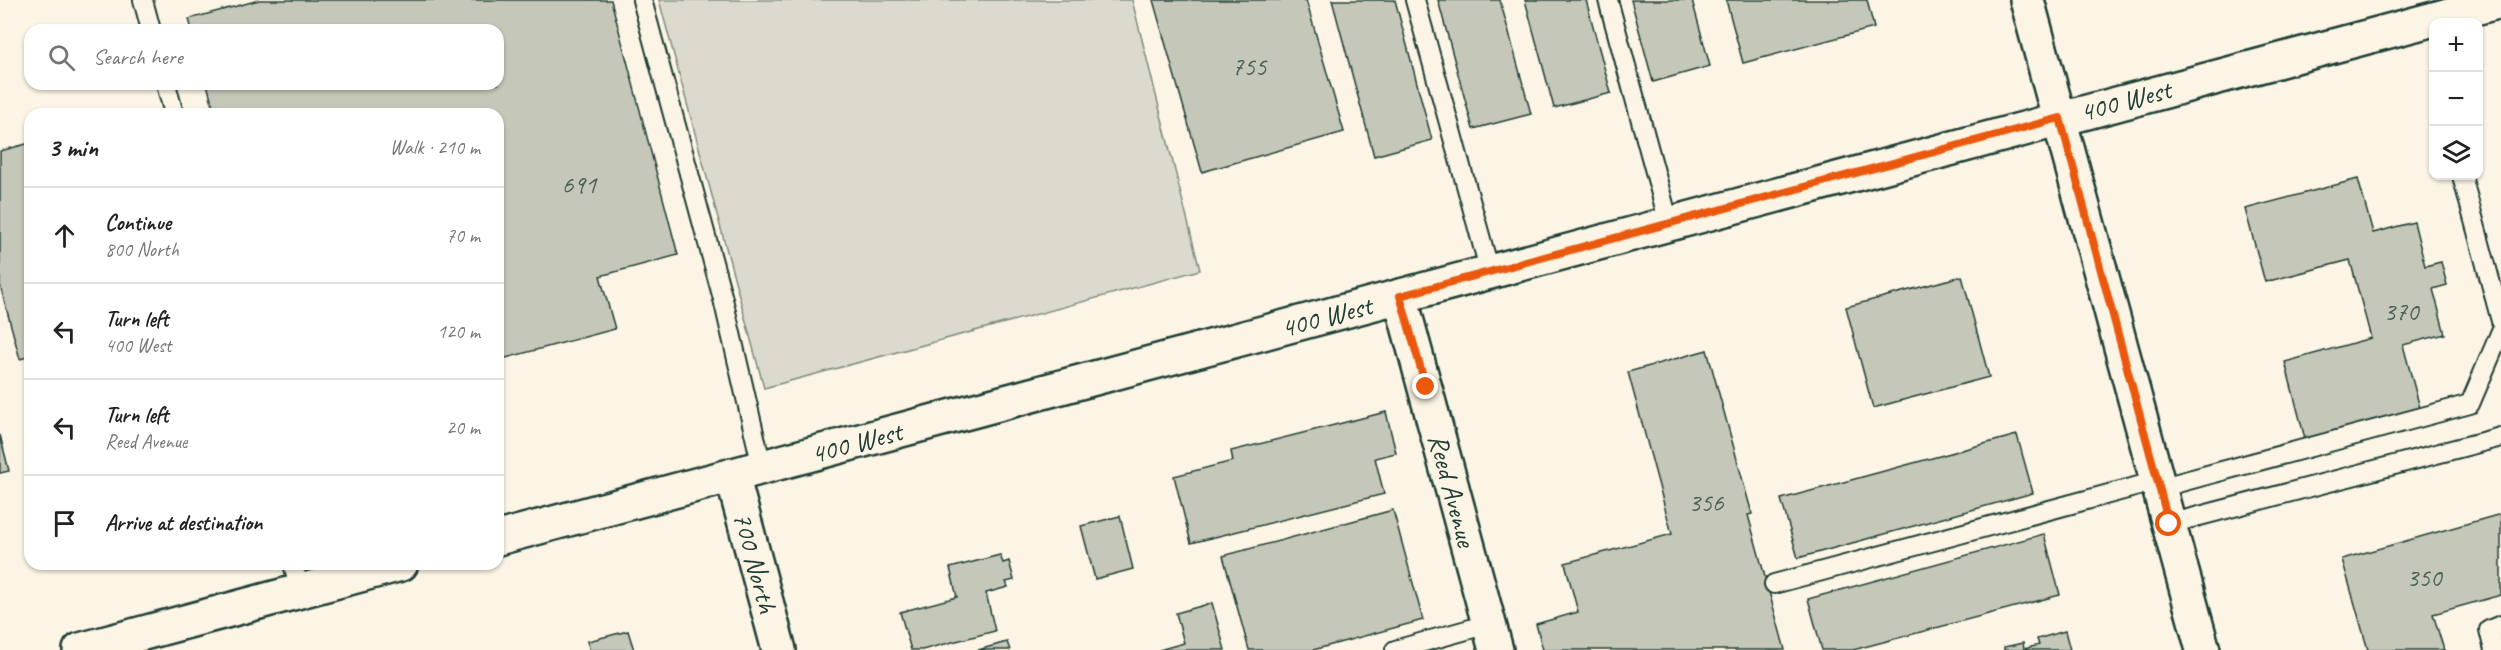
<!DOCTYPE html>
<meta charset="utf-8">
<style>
:root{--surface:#fff;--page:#f2f2f2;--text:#222;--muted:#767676;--line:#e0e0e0}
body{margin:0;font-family:Caveat,sans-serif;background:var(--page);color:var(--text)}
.controls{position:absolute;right:18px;top:18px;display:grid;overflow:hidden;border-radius:12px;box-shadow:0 2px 4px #0004}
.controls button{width:54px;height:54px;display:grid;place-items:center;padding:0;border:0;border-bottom:2px solid var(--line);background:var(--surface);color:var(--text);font:30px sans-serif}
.stop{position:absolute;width:18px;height:18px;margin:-14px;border:4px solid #ea580c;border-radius:50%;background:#fff}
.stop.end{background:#ea580c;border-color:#fff;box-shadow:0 2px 6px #0008}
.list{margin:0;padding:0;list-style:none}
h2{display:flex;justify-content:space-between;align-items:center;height:78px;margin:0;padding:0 24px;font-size:26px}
h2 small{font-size:20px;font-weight:400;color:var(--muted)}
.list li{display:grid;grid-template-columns:39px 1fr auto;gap:18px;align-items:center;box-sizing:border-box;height:96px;padding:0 24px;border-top:2px solid var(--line)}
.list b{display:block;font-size:22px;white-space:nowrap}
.list p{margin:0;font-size:20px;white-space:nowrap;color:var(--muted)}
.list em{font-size:20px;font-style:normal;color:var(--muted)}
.icon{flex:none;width:33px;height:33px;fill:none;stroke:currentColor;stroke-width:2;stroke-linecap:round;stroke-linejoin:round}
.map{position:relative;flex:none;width:2501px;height:650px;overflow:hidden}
.search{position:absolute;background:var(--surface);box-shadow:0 2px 4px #0004;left:24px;top:24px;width:480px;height:66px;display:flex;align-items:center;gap:15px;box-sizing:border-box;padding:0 21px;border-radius:18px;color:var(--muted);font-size:22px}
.panel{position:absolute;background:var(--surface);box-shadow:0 2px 4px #0004;left:24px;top:108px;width:480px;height:462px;border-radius:18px}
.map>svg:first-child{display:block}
.green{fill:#dcdacc;stroke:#7e8c80;stroke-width:1.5}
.building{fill:#c5c7b9;stroke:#1f3d34;stroke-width:1.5}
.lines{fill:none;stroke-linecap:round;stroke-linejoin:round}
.service-casing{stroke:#1f3d34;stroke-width:22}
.minor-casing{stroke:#1f3d34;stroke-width:38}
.tertiary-casing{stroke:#1f3d34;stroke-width:38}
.service{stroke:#fcf5e5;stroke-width:18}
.minor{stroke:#fcf5e5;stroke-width:33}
.tertiary{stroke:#fcf5e5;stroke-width:33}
.route{stroke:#ea580c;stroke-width:8}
.labels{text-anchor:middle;stroke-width:6;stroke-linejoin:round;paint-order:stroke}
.number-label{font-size:26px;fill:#486055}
.street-label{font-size:28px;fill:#1f3d34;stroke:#fcf5e5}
</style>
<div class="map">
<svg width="2501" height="650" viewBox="0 0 2501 650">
<rect width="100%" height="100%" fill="#fcf5e5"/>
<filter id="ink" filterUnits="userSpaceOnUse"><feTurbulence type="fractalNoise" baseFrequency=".0167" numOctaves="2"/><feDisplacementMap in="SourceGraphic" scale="12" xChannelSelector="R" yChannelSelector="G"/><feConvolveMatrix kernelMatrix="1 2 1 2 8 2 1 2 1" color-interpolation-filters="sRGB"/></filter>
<g filter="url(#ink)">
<polygon class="green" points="659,0 1132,0 1200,270 764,388"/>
<g class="building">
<polygon points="259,0 611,0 678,255 600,276 615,329 498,360 498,114 215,114 207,84 498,84 498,30 192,30 189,19"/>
<polygon points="1153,0 1306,0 1344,132 1202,172"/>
<polygon points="1332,0 1395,0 1432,140 1374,156"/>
<polygon points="1438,0 1500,0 1531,114 1473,129"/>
<polygon points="1525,0 1586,0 1611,93 1554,108"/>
<polygon points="1631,0 1692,0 1710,66 1653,82"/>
<polygon points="1726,0 1867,0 1874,28 1743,63"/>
<polygon points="30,143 30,356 20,359 0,285 0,151"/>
<polygon points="2358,179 2373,233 2414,222 2425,266 2441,262 2447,285 2433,289 2445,334 2403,345 2420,408 2305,439 2285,362 2371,338 2350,260 2265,282 2245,209"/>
<polygon points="1962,276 1989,377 1873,408 1846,307"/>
<polygon points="1707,350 1752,514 1748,515 1785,650 1543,650 1536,624 1578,612 1565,563 1672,534 1628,372"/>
<polygon points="1386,412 1396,453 1375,458 1384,494 1191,543 1174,476 1233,461 1231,451"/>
<polygon points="0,435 9,471 0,473"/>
<polygon points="2017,435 2033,493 1798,558 1781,499"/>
<polygon points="1393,510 1423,620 1313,650 1249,650 1223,556"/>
<polygon points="2501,514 2501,595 2433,614 2444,650 2368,650 2342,559"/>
<polygon points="1120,516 1133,569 1095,579 1081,526"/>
<polygon points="2044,534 2060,595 1853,650 1822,650 1808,599"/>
<polygon points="1000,555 1003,563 1009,561 1014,580 1006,582 1008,587 986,593 995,631 922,650 911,650 900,612 957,597 950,568"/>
<polygon points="1212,603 1225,650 1159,650 1184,643 1176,613"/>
<polygon points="628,631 634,650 589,650 588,641"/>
<polygon points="2065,631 2070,650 2004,650 2004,647 2023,643 2024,649 2039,645 2037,639"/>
<polygon points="1007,642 1010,650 978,650"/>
</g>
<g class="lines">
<defs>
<g id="service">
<polyline points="143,0 151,30"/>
<polyline points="642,0 723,299 762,467"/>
<polyline points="1415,0 1490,272"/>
<polyline points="1608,0 1669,223"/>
<polyline points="166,84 174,114"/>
<polyline points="2462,176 2501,321"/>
<polyline points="2159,488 2470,404 2501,331"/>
<polyline points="2169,524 2501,437"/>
<polyline points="293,564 300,591"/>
<polyline points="1774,584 2157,481"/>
<polyline points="1395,650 1488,624"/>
<polyline points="2494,650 2489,630 2501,625"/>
</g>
<g id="minor">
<polyline points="2027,0 2203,650"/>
<polyline points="1400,296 1496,650"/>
<polyline points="732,475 779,650"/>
</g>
<g id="tertiary">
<polyline points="498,538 2501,1"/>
<polyline points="80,650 401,564"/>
</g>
</defs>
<use href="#service" class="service-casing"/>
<use href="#minor" class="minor-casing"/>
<use href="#tertiary" class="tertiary-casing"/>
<use href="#service" class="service"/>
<use href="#minor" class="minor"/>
<use href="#tertiary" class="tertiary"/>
</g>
</g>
<g class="lines" filter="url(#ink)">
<polyline class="route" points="1426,387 1400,296 2060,118 2169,524"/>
</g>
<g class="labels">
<g class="number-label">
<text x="1249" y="75">755</text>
<text x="579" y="193">691</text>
<text x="2401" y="320">370</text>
<text x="1706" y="511">356</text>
<text x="2424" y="586">350</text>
</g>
<g class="street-label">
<text transform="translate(2125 100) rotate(-15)" y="10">400 West</text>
<text transform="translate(1326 316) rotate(-15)" y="10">400 West</text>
<text transform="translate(856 442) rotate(-15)" y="10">400 West</text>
<text transform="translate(1453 490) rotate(75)" y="10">Reed Avenue</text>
<text transform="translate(756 562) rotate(75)" y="10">700 North</text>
</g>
</g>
</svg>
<div class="controls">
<button>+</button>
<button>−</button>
<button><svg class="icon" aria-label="layers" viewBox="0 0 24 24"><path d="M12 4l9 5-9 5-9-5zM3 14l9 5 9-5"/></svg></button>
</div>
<div class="stop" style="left:2169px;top:524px"></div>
<div class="stop end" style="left:1426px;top:387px"></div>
<div class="search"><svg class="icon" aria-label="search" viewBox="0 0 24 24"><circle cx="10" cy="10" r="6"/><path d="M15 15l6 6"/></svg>Search here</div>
<section class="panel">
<h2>3 min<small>Walk · 210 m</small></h2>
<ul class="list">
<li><svg class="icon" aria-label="ahead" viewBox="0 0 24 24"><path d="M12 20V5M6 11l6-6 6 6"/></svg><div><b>Continue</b><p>800 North</p></div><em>70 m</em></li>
<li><svg class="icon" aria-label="left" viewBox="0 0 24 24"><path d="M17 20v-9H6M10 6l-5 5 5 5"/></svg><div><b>Turn left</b><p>400 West</p></div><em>120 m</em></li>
<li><svg class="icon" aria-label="left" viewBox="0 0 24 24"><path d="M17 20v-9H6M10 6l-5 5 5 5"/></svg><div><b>Turn left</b><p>Reed Avenue</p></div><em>20 m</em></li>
<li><svg class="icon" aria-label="arrive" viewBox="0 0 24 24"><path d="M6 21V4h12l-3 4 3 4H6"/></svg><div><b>Arrive at destination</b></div></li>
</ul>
</section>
</div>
